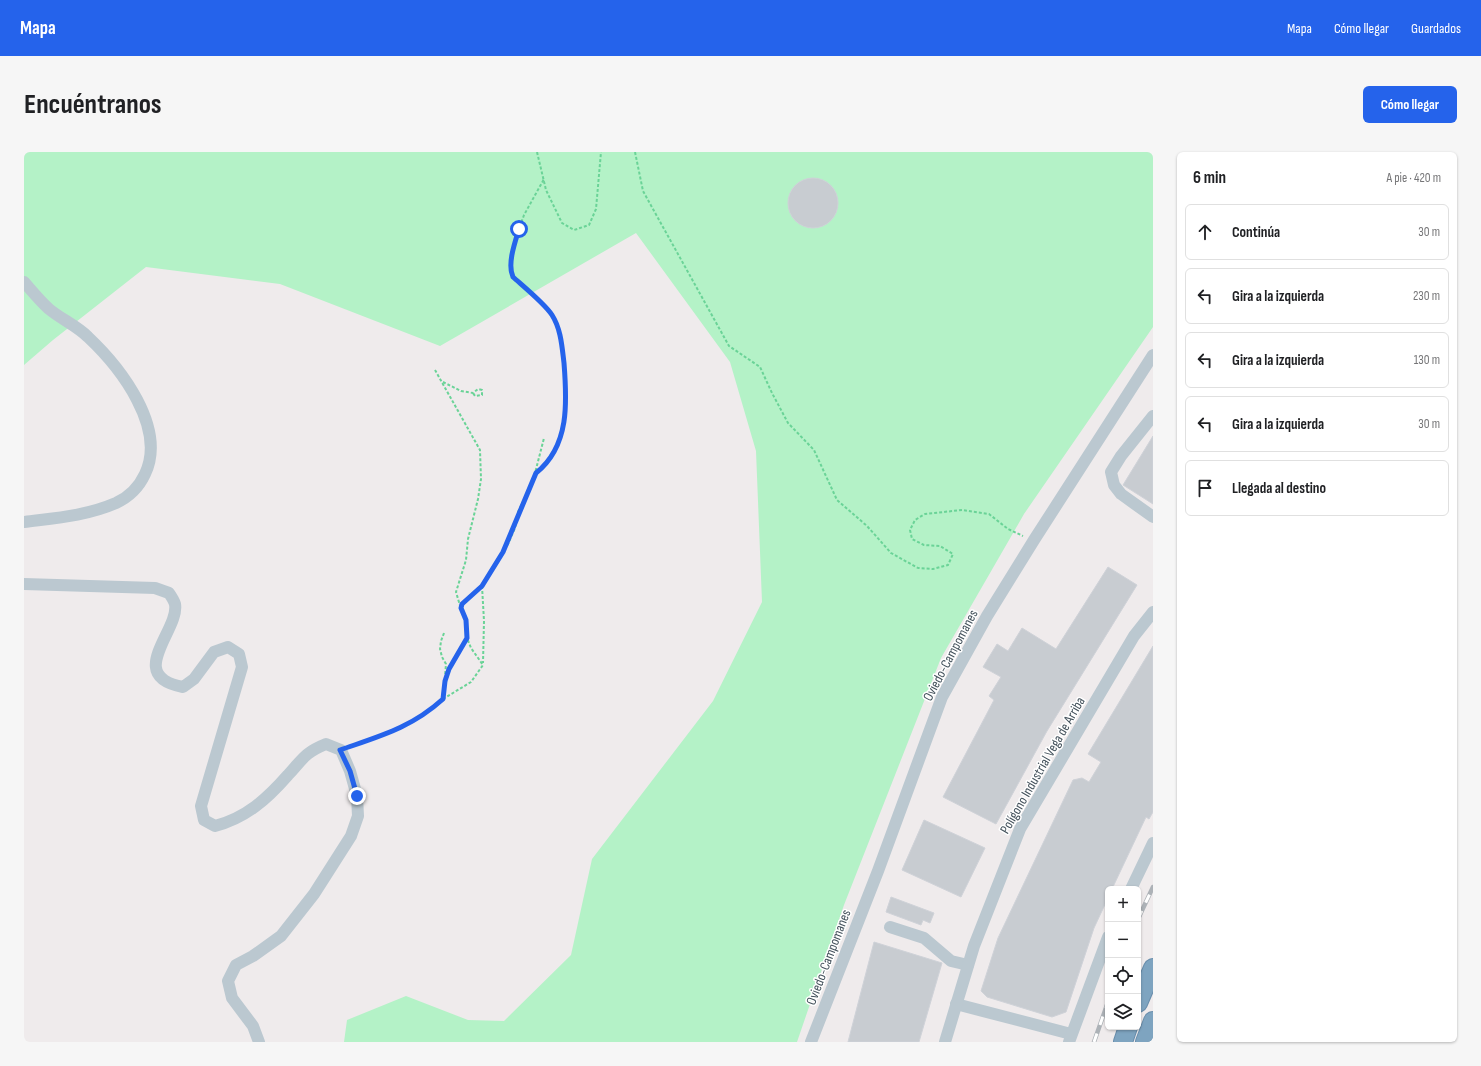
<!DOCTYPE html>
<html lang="es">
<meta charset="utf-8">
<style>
:root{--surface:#fff;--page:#f6f6f6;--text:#202124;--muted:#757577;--line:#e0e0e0;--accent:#2563eb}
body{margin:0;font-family:"Sofia Sans Condensed",sans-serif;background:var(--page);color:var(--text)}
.controls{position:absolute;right:12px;bottom:12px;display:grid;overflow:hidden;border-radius:6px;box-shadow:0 1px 3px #0004}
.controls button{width:36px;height:36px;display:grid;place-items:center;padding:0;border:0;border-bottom:1px solid var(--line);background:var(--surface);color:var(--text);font:20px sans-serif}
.stop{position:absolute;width:12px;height:12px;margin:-9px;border:3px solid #2563eb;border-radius:50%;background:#fff}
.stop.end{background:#2563eb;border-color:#fff;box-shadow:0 1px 4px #0008}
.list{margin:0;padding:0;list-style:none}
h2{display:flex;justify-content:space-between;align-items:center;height:52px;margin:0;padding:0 16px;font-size:17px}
h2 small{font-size:13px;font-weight:400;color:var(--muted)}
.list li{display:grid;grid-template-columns:26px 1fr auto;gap:12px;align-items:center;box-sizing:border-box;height:56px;margin:0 8px 8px;padding:0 8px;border:1px solid var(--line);border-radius:6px}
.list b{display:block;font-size:15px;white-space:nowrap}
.list em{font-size:13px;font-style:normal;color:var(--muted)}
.icon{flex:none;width:22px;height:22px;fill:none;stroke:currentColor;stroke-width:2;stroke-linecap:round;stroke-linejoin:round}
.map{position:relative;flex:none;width:1129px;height:890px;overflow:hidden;border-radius:6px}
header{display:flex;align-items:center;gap:24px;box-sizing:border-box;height:56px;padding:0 20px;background:var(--accent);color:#fff}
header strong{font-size:19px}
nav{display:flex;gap:22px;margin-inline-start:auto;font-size:14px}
.intro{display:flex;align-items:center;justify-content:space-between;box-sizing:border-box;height:96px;padding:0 24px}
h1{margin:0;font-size:28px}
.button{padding:10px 18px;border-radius:6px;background:var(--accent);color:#fff;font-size:14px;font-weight:700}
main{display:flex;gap:24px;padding:0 24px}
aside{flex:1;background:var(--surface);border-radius:6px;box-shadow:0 1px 3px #0004}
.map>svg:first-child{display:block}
.green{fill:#b4f2c7}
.building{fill:#c8ccd1;stroke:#cfd2d8}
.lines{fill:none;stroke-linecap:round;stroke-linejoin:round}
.highway-casing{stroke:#698eac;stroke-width:20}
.path{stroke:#6ad397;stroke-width:2;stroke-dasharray:3 2;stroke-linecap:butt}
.minor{stroke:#bbc8d0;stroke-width:12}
.highway{stroke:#7ea4c0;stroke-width:18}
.rail-casing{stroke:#adb2b7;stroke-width:4.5}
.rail{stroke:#fff;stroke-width:3;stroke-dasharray:9;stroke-linecap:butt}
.route{stroke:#2563eb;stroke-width:5}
.labels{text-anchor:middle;stroke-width:3;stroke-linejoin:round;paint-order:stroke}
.street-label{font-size:14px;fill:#43515b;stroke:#fff}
</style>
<header>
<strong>Mapa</strong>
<nav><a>Mapa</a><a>Cómo llegar</a><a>Guardados</a></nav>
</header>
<div class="intro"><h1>Encuéntranos</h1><a class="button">Cómo llegar</a></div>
<main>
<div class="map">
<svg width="1129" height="890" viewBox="0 0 1129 890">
<rect width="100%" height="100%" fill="#efebec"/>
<polygon class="green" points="0,0 1129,0 1129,175 1000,362 917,506 820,753 773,890 320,890 323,868 382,844 444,868 480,869 547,803 568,707 689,549 738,450 732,299 706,210 612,81 416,194 256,132 122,115 29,188 0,213"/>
<g class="building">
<circle cx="789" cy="51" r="25"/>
<polygon points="1129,284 1129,352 1099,333"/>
<polygon points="1084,415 1113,433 1023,579 972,672 919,645 970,548 965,544 977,525 959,515 973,492 984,499 998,476 1032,497"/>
<polygon points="1129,494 1129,660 1125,667 1122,665 1088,737 1084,737 1084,746 1070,776 1042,860 1028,865 963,845 957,839 974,786 1049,628 1058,626 1065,630 1077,610 1064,602"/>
<polygon points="900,668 961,696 937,745 878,718"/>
<polygon points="867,745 910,761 906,771 899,768 897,773 862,760"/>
<polygon points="850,790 918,811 895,890 824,890"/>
</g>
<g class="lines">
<defs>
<g id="highway">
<polyline points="1114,851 1129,816"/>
<polyline points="1099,890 1104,875"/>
<polyline points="1121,890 1129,869"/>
</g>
</defs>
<use href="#highway" class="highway-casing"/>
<g class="path">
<polyline points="513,0 522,38 538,71 550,78 565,73 572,57 577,0"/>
<polyline points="611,0 619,39 705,194 736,215 748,241 764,271 790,298 813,348 843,374 867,401 894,416 909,417 924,413 929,402 916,394 900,393 888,387 886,378 891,368 901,362 938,358 965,362 984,377 999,384"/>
<polyline points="411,218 456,298 457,327 454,347 444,387 442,408 432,440 437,457"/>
<polyline points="419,230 437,239 449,241 454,237 458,238 458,243 451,244 449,241"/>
<path d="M512 321C546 294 543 249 540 211 538 195 537 177 528 163 521 152 499 134 489 125L486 119 487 109 495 77 500 63 520 27"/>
<polyline points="458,434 460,469 459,511"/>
<polyline points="420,481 417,489 416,497 418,505 422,512 421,524"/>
<polyline points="419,547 447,530 459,513 447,496 443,486 442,468 437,456 443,446 458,434 484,392 491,376 494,360 509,329 520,286"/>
<path d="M327 594C363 582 390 574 419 547 422 522 429 507 443 486"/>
</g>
<g class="minor">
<path d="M0 130C8 139 16 149 25 157 37 167 53 174 64 185 97 216 143 276 121 322 115 335 105 345 92 351 62 364 31 366 0 370"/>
<polyline points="1129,264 1097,304 1087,320 1090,333 1097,342 1129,365"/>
<path d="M0 432 131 436 145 441C147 444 150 448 151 452 156 478 100 524 159 535L170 527 190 500 204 495 215 502 218 515 177 654 180 668 191 674C222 666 243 647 264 623 279 607 280 601 302 592L317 598 326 619 333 644 334 664 327 684 290 742 257 784 229 804 212 813 204 829 208 846 229 874 235 890"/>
<polyline points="1107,737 1129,691"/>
<polyline points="866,775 900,786 927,809 944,813"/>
<polyline points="932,852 1047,882"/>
<polyline points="787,890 854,719 918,545 963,464 1010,388 1129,203"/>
<polyline points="921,890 950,794 996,677 1110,484 1129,460"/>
<polyline points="1045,890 1084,785"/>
</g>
<use href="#highway" class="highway"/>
<defs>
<g id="rail">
<polyline points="1114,767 1129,735"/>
<polyline points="1070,890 1084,850"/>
</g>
</defs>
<use href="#rail" class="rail-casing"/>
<use href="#rail" class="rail"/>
</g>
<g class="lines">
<path class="route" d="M333 644 326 619 316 598C356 584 387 576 419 547L421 529 425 517 443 486 442 468 437 456 438 452 458 434 479 400 512 321C546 294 543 249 540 211 538 195 537 177 528 163 521 152 499 134 489 125 483 112 491 90 495 77"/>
</g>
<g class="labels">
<g class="street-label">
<text transform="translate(926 503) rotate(-62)" y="5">Oviedo-Campomanes</text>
<text transform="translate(1018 613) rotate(-60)" y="5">Polígono Industrial Vega de Arriba</text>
<text transform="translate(804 805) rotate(-69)" y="5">Oviedo-Campomanes</text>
</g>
</g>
</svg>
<div class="controls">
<button>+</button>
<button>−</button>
<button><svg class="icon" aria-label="locate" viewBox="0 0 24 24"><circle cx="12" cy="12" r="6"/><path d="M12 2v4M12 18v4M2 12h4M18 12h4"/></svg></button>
<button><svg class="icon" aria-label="layers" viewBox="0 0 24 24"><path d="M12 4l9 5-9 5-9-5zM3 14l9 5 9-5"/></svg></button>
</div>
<div class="stop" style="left:495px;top:77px"></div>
<div class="stop end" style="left:333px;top:644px"></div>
</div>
<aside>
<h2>6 min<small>A pie · 420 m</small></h2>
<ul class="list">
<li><svg class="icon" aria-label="ahead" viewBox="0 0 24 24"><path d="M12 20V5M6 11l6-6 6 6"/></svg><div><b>Continúa</b></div><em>30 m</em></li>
<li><svg class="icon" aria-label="left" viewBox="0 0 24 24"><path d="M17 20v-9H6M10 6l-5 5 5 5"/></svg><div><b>Gira a la izquierda</b></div><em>230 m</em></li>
<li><svg class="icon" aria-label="left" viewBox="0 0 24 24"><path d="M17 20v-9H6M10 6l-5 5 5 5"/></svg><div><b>Gira a la izquierda</b></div><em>130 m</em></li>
<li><svg class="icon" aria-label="left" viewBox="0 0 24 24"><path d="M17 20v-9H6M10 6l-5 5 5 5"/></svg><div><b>Gira a la izquierda</b></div><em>30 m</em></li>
<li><svg class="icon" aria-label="arrive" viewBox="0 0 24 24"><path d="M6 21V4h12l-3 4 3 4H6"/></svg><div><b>Llegada al destino</b></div></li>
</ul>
</aside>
</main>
